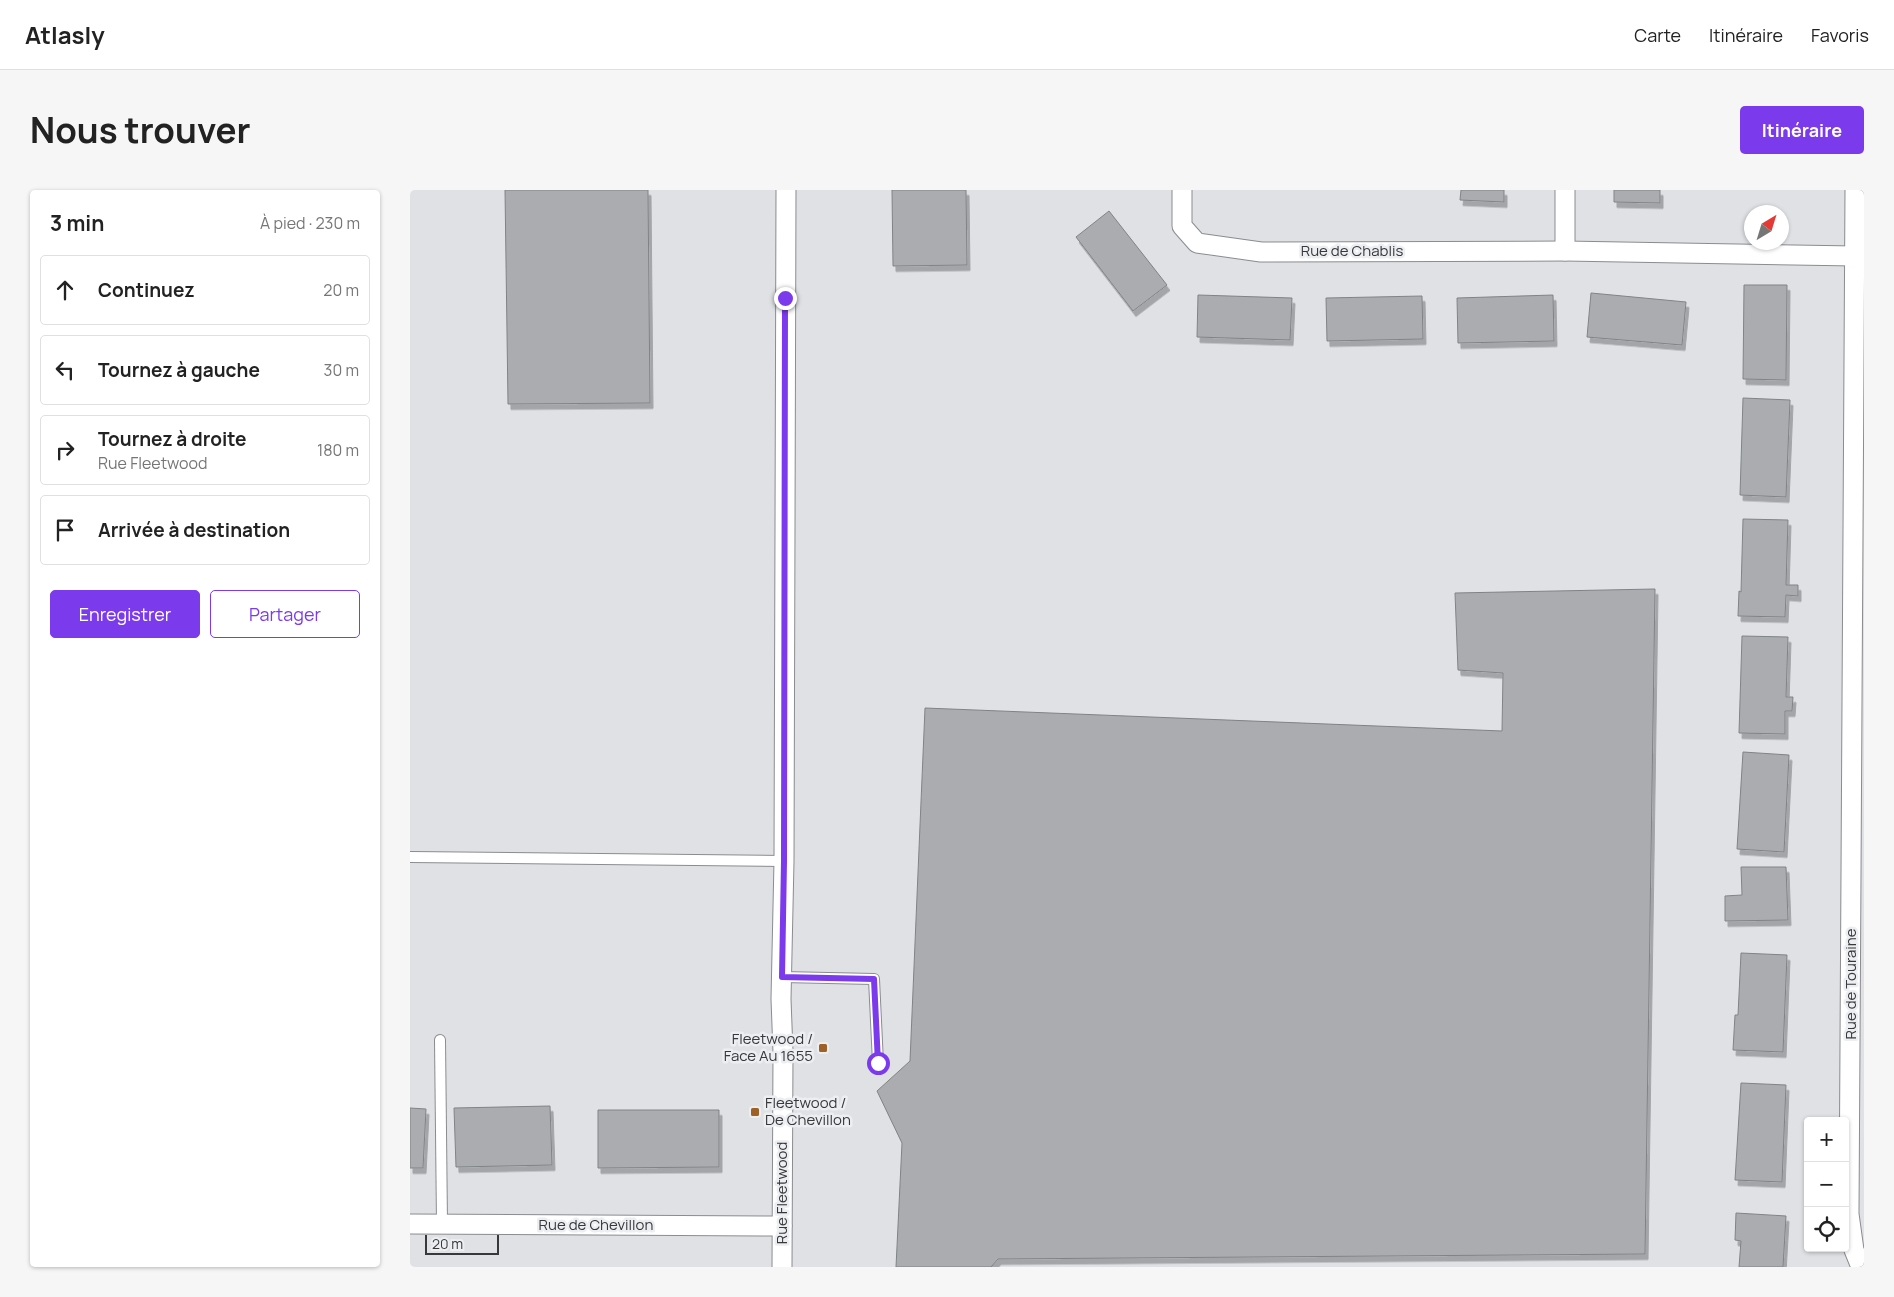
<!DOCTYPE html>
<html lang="fr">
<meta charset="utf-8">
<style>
:root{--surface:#fff;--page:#f6f6f6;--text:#222;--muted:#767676;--line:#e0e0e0;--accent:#7c3aed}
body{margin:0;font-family:Manrope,sans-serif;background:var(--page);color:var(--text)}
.controls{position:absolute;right:15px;bottom:15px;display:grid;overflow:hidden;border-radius:5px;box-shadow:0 1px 4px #0004}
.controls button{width:45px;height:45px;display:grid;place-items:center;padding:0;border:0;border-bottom:1px solid var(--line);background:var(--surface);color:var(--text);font:25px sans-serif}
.compass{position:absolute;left:1334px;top:15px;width:45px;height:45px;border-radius:50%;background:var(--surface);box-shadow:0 1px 4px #0004;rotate:38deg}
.scale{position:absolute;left:15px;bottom:12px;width:74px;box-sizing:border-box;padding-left:5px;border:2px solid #37383a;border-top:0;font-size:14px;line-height:18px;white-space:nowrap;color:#37383a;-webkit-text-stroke:4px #eceef2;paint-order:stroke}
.stop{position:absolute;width:15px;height:15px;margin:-11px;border:4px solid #7c3aed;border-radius:50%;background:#fff}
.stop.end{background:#7c3aed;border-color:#fff;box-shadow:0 1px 5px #0008}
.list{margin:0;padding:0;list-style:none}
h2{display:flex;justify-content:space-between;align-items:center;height:65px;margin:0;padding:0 20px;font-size:21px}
h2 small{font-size:16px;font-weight:400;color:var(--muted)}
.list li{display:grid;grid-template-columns:32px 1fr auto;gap:15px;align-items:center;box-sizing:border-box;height:70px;margin:0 10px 10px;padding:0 10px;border:1px solid var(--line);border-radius:5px}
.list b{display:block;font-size:19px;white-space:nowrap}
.list p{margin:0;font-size:16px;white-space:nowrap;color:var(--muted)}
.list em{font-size:16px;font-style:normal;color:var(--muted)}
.actions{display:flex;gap:10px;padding:15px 20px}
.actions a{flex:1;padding:11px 0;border:1px solid var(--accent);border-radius:5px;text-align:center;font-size:18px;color:var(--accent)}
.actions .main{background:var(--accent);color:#fff}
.icon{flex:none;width:28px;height:28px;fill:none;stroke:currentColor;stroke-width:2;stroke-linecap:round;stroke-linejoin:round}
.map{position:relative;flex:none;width:1454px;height:1077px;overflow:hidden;border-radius:5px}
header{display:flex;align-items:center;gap:30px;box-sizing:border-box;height:70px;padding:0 25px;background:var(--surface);border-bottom:1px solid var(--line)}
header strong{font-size:24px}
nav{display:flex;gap:28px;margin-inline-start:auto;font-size:18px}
.intro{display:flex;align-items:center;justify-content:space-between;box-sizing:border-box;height:120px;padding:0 30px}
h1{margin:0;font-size:35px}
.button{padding:12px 22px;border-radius:5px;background:var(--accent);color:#fff;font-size:18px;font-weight:700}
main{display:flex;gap:30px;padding:0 30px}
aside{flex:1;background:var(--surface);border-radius:5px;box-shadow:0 1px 4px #0004}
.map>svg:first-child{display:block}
.building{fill:#aaacb0;stroke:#818386;filter:url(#shadow)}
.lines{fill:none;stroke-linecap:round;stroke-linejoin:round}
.service-casing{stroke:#8a8c8f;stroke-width:12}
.minor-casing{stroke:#8a8c8f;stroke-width:21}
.service{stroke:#fff;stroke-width:10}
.minor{stroke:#fff;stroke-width:19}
.route{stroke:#7c3aed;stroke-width:6}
.poi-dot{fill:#9f6027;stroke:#eceef2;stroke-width:2}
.labels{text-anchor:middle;stroke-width:5;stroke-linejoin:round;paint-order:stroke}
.street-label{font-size:15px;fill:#37383a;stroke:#eceef2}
.poi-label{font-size:15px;fill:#37383a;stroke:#eceef2;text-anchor:end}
</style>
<header>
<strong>Atlasly</strong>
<nav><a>Carte</a><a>Itinéraire</a><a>Favoris</a></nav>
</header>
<div class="intro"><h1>Nous trouver</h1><a class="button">Itinéraire</a></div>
<main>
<aside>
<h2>3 min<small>À pied · 230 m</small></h2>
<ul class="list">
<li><svg class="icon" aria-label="ahead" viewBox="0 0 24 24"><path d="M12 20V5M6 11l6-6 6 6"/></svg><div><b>Continuez</b></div><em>20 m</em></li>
<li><svg class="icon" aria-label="left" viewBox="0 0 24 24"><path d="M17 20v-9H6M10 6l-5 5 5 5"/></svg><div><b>Tournez à gauche</b></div><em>30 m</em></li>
<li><svg class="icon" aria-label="right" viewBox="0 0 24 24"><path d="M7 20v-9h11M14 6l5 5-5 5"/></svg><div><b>Tournez à droite</b><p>Rue Fleetwood</p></div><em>180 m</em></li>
<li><svg class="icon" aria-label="arrive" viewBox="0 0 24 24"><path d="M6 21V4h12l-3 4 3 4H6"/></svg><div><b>Arrivée à destination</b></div></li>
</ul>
<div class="actions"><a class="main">Enregistrer</a><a>Partager</a></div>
</aside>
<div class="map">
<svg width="1454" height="1077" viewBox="0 0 1454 1077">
<defs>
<filter id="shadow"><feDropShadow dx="3" dy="5.5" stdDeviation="0" flood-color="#0004"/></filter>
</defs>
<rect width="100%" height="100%" fill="#dfe1e5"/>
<g class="building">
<polygon points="95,0 238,0 240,213 98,214"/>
<polygon points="482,0 556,0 557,75 483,76"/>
<polygon points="1051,0 1094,0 1094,12 1050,10"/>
<polygon points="1204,0 1250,0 1250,13 1204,12"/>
<polygon points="699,21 757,95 723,121 666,47"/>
<polygon points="1334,95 1377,95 1376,190 1333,189"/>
<polygon points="1181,103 1276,112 1272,155 1177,147"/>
<polygon points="788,105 882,108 880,150 787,147"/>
<polygon points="1143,105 1144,151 1048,153 1047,108"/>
<polygon points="1012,106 1013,149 917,151 916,108"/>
<polygon points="1333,208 1380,210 1376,307 1330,305"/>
<polygon points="1333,329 1378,330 1376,395 1388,395 1388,406 1376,405 1375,427 1328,426 1329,401 1331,402"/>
<polygon points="1245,399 1235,1064 588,1069 581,1077 486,1077 492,953 467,901 500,871 515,518 1092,541 1093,483 1048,480 1045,403"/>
<polygon points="1332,446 1378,447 1376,507 1383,507 1382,521 1375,521 1375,544 1329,543"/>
<polygon points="1333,562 1379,565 1374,662 1327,659"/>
<polygon points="1331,677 1376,677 1378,730 1315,731 1315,706 1332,705"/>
<polygon points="1331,763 1377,765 1373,862 1323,860 1325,825 1328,825"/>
<polygon points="1331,893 1376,895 1372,992 1325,990"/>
<polygon points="140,916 142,975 46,977 44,918"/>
<polygon points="0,918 16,919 13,978 0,978"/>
<polygon points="188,920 309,920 309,977 188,978"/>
<polygon points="1326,1023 1376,1026 1373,1077 1329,1077 1331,1051 1325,1050"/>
</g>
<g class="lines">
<defs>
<g id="service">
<polyline points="0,667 374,671"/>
<polyline points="372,787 464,789 468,873"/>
<polyline points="30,850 32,1034"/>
</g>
<g id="minor">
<polyline points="772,0 772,36 787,53 851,62 1155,61 1445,66"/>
<polyline points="1155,0 1155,61"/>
<polyline points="1445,0 1439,1024 1444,1060 1451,1077"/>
<polyline points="0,1034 372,1036"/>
<polyline points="372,1077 373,862 371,809 374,671 376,0"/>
</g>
</defs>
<use href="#service" class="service-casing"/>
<use href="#minor" class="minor-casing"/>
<use href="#service" class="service"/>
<use href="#minor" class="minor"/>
</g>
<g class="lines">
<polyline class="route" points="375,108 374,671 372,787 464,789 468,873"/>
</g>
<g class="poi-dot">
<rect x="408" y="853" width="10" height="10" rx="2.5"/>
<rect x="340" y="917" width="10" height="10" rx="2.5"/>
</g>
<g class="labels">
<g class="street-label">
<text x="942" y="66">Rue de Chablis</text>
<text transform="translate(1441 794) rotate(-90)" y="5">Rue de Touraine</text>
<text transform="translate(372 1003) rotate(-90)" y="5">Rue Fleetwood</text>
<text x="186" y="1040">Rue de Chevillon</text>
</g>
<g class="poi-label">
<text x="403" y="854">Fleetwood /<tspan x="403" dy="17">Face Au 1655</tspan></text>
<text x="355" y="918" text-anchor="start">Fleetwood /<tspan x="355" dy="17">De Chevillon</tspan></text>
</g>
</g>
</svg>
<div class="controls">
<button>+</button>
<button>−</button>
<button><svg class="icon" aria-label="locate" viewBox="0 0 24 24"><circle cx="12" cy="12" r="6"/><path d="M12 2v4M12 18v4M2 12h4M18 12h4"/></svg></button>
</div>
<svg class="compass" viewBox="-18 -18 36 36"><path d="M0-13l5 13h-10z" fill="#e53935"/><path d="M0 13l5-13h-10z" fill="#767676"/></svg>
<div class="scale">20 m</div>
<div class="stop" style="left:468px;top:873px"></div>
<div class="stop end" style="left:375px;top:108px"></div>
</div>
</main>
